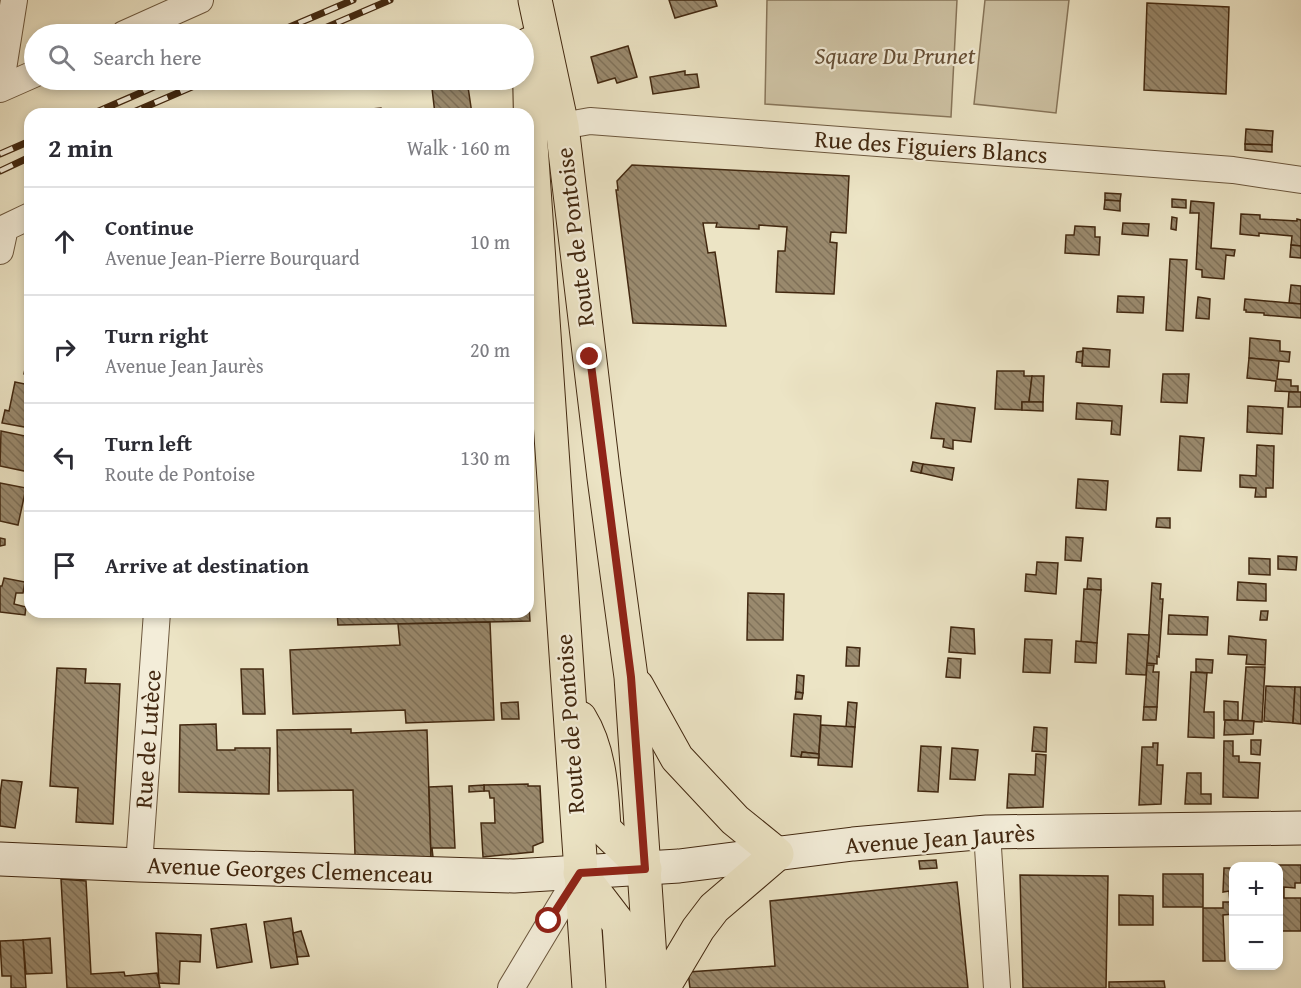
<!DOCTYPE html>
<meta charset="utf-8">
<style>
:root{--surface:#fff;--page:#f7f7f7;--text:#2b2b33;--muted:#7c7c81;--line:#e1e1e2}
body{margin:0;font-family:"Gentium Book Plus",serif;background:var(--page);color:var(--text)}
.controls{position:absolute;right:18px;bottom:18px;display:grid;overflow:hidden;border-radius:12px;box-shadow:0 3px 9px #0003}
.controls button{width:54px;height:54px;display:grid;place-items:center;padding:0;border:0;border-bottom:2px solid var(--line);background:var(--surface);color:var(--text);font:30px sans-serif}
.stop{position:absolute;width:18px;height:18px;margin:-14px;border:4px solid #8f2418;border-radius:50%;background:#fff}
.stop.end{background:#8f2418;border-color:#fff;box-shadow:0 2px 6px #0008}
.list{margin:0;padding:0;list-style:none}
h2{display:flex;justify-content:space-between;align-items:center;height:78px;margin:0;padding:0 24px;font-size:26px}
h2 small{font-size:20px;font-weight:400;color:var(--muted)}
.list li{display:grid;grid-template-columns:39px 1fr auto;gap:18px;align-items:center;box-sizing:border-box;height:108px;padding:0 24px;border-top:2px solid var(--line)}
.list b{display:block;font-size:22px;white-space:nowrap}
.list p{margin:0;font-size:20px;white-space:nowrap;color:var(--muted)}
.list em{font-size:20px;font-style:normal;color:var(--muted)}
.icon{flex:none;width:33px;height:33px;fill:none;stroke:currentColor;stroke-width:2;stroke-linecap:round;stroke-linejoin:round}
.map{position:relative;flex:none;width:1301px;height:988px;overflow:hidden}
.search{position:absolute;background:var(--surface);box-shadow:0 3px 9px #0003;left:24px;top:24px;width:510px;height:66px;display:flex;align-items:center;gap:15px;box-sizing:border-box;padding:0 21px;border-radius:33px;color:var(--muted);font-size:22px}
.panel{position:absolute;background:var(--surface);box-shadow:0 3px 9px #0003;left:24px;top:108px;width:510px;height:510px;border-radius:18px}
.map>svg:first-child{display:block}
.green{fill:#cfc4a6;stroke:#88765b;stroke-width:1.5}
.building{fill:url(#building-back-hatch);stroke:#422810;stroke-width:1.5}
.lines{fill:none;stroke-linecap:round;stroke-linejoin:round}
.street-casing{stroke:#6c573d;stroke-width:28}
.secondary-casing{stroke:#422810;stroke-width:35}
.primary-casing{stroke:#422810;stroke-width:35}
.street{stroke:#f3edd9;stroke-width:26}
.secondary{stroke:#f3edd9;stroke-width:33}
.primary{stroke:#ece4c5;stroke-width:33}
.rail-casing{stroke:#422810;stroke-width:7}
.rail{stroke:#f3edd9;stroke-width:4.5;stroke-dasharray:14;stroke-linecap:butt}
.route{stroke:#8f2418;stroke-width:8}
.labels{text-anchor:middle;stroke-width:4.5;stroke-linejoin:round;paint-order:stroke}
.park-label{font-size:24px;font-style:italic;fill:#654f36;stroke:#f3edd9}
.street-label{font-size:24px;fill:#422810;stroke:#f3edd9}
</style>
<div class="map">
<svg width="1301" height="988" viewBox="0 0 1301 988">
<defs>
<pattern id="building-back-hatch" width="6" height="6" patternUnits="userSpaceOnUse" patternTransform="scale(1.5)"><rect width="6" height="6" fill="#9a8a6e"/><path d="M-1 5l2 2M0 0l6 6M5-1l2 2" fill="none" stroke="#7f7159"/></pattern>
</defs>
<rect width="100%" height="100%" fill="#ece4c5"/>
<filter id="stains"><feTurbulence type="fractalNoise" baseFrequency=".00333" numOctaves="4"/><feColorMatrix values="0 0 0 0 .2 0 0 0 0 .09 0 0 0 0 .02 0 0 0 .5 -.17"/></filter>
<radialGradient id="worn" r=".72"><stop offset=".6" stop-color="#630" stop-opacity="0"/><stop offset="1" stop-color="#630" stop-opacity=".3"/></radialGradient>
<g class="green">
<polygon points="767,0 957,0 951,117 765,104"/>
<polygon points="985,0 1069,0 1056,113 974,104"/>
</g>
<g class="building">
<polygon points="669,0 715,0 717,6 675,18"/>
<polygon points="1147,3 1229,7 1226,94 1144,90"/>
<polygon points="628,46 637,77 617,83 615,78 598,83 591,57"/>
<polygon points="685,71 685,75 697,74 699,87 653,94 650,77"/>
<polygon points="431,80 467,80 472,114 435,114"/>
<polygon points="381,108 382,114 343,114 342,112"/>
<polygon points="1246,129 1273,131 1272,145 1245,144"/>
<polygon points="1245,144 1272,145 1272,152 1245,150"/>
<polygon points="632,165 849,176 846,233 831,232 830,242 837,243 834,294 776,292 778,251 785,251 787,227 759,225 759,229 716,227 717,223 703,223 708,253 715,252 726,326 633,323 616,190 618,190 617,181"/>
<polygon points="1105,193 1121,194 1120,201 1105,200"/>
<polygon points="1172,199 1186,200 1186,208 1172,207"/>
<polygon points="1105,200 1120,201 1120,211 1104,209"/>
<polygon points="1191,201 1214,203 1211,248 1235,250 1234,256 1226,255 1224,279 1202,277 1202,270 1196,269 1199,213 1190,213"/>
<polygon points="1241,214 1260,215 1260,219 1297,221 1297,219 1301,220 1301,246 1291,245 1292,236 1259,233 1259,236 1240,234"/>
<polygon points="1172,217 1177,218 1176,230 1171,229"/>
<polygon points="1123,223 1149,224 1148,236 1122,234"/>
<polygon points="1075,226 1095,227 1095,237 1100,237 1099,255 1065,253 1066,235 1074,235"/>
<polygon points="1291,245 1301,246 1301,258 1290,257"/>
<polygon points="1170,259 1187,260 1183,331 1166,330"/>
<polygon points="1291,285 1301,286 1301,304 1289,303"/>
<polygon points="1118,296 1144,297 1143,313 1117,312"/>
<polygon points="1198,297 1210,299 1209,319 1196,318"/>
<polygon points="1245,299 1301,304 1301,318 1264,315 1264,313 1246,312 1246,310 1244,310"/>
<polygon points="1250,338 1280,341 1280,351 1290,352 1289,362 1249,358"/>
<polygon points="30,345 30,375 24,374"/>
<polygon points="1083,348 1110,350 1109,367 1082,366"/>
<polygon points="1083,351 1082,363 1076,362 1077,352"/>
<polygon points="1249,358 1279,361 1277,379 1291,380 1291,386 1298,386 1298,392 1275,391 1276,381 1247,378"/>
<polygon points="997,371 1024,371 1024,376 1032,376 1029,402 1022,402 1022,410 995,409"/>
<polygon points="1163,374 1189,374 1187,403 1161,402"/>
<polygon points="1032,376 1044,376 1043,402 1029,402"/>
<polygon points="15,382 30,385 30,428 2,423 5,410 9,411"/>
<polygon points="1289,392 1301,392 1301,407 1288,407"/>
<polygon points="1022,402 1043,402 1043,411 1022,410"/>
<polygon points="936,403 975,408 971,442 953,440 953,449 943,447 944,439 931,438"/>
<polygon points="1077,403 1122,406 1120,435 1111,434 1112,421 1076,419"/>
<polygon points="1248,406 1283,408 1282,434 1247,432"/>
<polygon points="1,431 30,437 29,472 0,466"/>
<polygon points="1180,436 1204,438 1201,471 1178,470"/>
<polygon points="1257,445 1274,446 1273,488 1266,488 1266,497 1255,497 1256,488 1240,487 1240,475 1256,476"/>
<polygon points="913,462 923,464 921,473 911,471"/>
<polygon points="923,464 954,468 952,480 921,473"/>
<polygon points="1078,479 1108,481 1106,510 1076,508"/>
<polygon points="0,483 26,488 18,525 0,521"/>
<polygon points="1157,518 1170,518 1170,528 1156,527"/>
<polygon points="1066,537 1083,538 1081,561 1065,560"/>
<polygon points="0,538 5,539 5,545 0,546"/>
<polygon points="28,543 30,543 30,560 26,559"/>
<polygon points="1278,556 1297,557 1296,570 1278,569"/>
<polygon points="1249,558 1270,559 1270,575 1249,574"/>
<polygon points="1037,562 1058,563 1056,594 1025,591 1026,574 1036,575"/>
<polygon points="4,578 25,582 23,593 16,593 14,604 26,607 25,615 0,612 0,586 2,586"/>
<polygon points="1088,578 1101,579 1101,590 1087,589"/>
<polygon points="1238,582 1266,584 1266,601 1237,600"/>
<polygon points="1152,583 1161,584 1160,599 1163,599 1159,657 1157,656 1157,664 1147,663"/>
<polygon points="1084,589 1101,590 1097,643 1081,642"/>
<polygon points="528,590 530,621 338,625 337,612 528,612"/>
<polygon points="748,593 784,594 783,640 747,640"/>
<polygon points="1261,611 1268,611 1267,620 1260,620"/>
<polygon points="1169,615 1208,617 1207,635 1168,634"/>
<polygon points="490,622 494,720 406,723 405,710 293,714 290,650 400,645 398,624"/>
<polygon points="951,627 974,629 975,654 949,652"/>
<polygon points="1128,634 1149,635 1146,675 1126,674"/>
<polygon points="1229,636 1266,640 1265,665 1246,664 1247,655 1228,654"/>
<polygon points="1025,639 1052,640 1050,673 1023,672"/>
<polygon points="1076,641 1097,643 1096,663 1075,662"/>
<polygon points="847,647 860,648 859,666 846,666"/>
<polygon points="948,658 961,659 960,678 946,677"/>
<polygon points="1196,659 1213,660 1212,673 1196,672"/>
<polygon points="1147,665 1154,665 1153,672 1159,672 1157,707 1144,707"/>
<polygon points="1246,667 1265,667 1262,722 1242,721"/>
<polygon points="57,668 86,669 85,683 120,684 113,824 76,822 78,788 50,786"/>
<polygon points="241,669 263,669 265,714 243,714"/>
<polygon points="1191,672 1207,673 1204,712 1214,712 1214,738 1188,737"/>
<polygon points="797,675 804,676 803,693 796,692"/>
<polygon points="1266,686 1295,687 1293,723 1264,721"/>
<polygon points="1295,687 1301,687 1301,724 1293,723"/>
<polygon points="796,692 803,693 802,699 795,699"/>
<polygon points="1224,701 1238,702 1238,720 1224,720"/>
<polygon points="518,702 519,719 502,719 501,703"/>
<polygon points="848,702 857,703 855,727 846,727"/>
<polygon points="1144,707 1157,707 1156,720 1143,720"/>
<polygon points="794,714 821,716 819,754 802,752 801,757 791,756"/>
<polygon points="1225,720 1254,721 1253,734 1224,735"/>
<polygon points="216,724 217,750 235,750 235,748 270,748 269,794 179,792 180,725"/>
<polygon points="821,725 855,727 852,767 818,765"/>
<polygon points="1034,727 1047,728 1046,752 1032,751"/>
<polygon points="351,729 351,733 427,730 431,857 355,855 353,790 278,791 277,730"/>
<polygon points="1251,740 1261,740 1260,755 1251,754"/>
<polygon points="1224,741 1233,741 1233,756 1239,756 1239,762 1260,763 1258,798 1223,797"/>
<polygon points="1153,743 1158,743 1157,765 1163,765 1161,804 1139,805 1142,747 1153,747"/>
<polygon points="921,746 941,747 938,792 918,791"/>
<polygon points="952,748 978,750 975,780 950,779"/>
<polygon points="802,752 819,754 819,758 801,757"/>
<polygon points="1036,754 1046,755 1043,807 1007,808 1009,774 1035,775"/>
<polygon points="1187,773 1201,773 1201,794 1211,794 1211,804 1185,804"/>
<polygon points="2,780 22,782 15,828 0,826 0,795"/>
<polygon points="528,784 528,786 540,786 543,842 533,846 533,852 483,857 481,823 495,823 494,798 490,798 489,791 484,791 484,785"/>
<polygon points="484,785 484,791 469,792 469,786"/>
<polygon points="452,786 455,848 432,848 433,857 431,857 429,787"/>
<polygon points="936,860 937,868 920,869 919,861"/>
<polygon points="1277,865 1301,865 1301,883 1295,883 1295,888 1284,887 1284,898 1301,898 1301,931 1278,931"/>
<polygon points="1224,868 1234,868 1234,914 1223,915 1225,961 1203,961 1203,908 1223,908 1223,902 1230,902 1229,891 1223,892"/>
<rect x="1163" y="874" width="40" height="33"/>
<polygon points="1020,875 1108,876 1106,988 1023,988"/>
<polygon points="61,879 86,881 91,974 124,972 125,976 157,973 160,988 67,988"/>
<polygon points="957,882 968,988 690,988 688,972 775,966 770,901"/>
<polygon points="1119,895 1153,896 1153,925 1119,925"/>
<polygon points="291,918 298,964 271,968 264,922"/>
<polygon points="246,924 252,962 217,968 211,929"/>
<polygon points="301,931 309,956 297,957 293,933"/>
<polygon points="156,933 201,935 200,962 180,961 179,984 159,983"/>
<polygon points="50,938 52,973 26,974 23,940"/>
<polygon points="23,940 26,988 11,988 11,976 2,976 0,941"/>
<polygon points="1164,981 1165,988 1109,988 1109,982"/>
</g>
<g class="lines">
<defs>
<g id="street">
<polyline points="124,34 200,0"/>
<polyline points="0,88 14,0"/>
<polyline points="0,89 34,74"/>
<polyline points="562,126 590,121 1233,170 1301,180"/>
<polyline points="0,251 5,228 30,216"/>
<polyline points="987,832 997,988"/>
<polyline points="139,865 157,612"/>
<polyline points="511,988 580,873"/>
</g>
<polyline id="secondary" points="0,859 139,865 514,876 679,866 853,844 987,832 1301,828"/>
<g id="primary">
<polyline points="535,0 562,126 604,478 631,677 652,988"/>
<polyline points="529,44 531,145 589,988"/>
<polyline points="637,686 677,758 735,820 777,854 714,908 698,929 663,988"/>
<path d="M580 718C600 750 602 792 604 829L645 869"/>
<polyline points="580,873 619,924 623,988"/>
</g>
</defs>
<use href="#street" class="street-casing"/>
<use href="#secondary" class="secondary-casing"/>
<use href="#primary" class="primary-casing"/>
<use href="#street" class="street"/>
<use href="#secondary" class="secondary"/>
<use href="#primary" class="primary"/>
<defs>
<g id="rail">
<polyline points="273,34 353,0"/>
<polyline points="311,34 390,0"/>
<polyline points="92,114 170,80"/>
<polyline points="129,114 208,80"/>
<polyline points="0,154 30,141"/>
<polyline points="0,171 30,157"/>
</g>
</defs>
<use href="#rail" class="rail-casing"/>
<use href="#rail" class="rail"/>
</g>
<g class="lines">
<polyline class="route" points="549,921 580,873 645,869 631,677 590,357"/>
</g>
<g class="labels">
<g class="park-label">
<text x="895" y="64">Square Du Prunet</text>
</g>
<g class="street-label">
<text transform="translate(931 147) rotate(4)" y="8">Rue des Figuiers Blancs</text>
<text transform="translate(575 237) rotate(-97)" y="8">Route de Pontoise</text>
<text transform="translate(570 724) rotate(-94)" y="8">Route de Pontoise</text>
<text transform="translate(148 739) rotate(-86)" y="8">Rue de Lutèce</text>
<text transform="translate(940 839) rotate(-4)" y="8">Avenue Jean Jaurès</text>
<text transform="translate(290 870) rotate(2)" y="8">Avenue Georges Clemenceau</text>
</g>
</g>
<rect width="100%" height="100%" filter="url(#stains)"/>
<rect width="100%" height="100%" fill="url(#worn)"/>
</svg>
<div class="controls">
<button>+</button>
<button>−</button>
</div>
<div class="stop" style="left:549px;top:921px"></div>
<div class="stop end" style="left:590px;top:357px"></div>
<div class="search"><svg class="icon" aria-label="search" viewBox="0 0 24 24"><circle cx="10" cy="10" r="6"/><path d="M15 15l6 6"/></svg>Search here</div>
<section class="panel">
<h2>2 min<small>Walk · 160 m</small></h2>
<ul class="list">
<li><svg class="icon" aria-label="ahead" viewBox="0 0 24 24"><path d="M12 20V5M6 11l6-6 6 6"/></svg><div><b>Continue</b><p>Avenue Jean-Pierre Bourquard</p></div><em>10 m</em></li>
<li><svg class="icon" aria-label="right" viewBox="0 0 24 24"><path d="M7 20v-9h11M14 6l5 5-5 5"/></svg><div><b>Turn right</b><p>Avenue Jean Jaurès</p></div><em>20 m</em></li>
<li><svg class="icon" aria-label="left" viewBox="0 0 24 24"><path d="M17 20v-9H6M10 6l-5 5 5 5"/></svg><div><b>Turn left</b><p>Route de Pontoise</p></div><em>130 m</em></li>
<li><svg class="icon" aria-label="arrive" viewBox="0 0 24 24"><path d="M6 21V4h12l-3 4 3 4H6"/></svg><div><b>Arrive at destination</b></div></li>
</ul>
</section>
</div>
